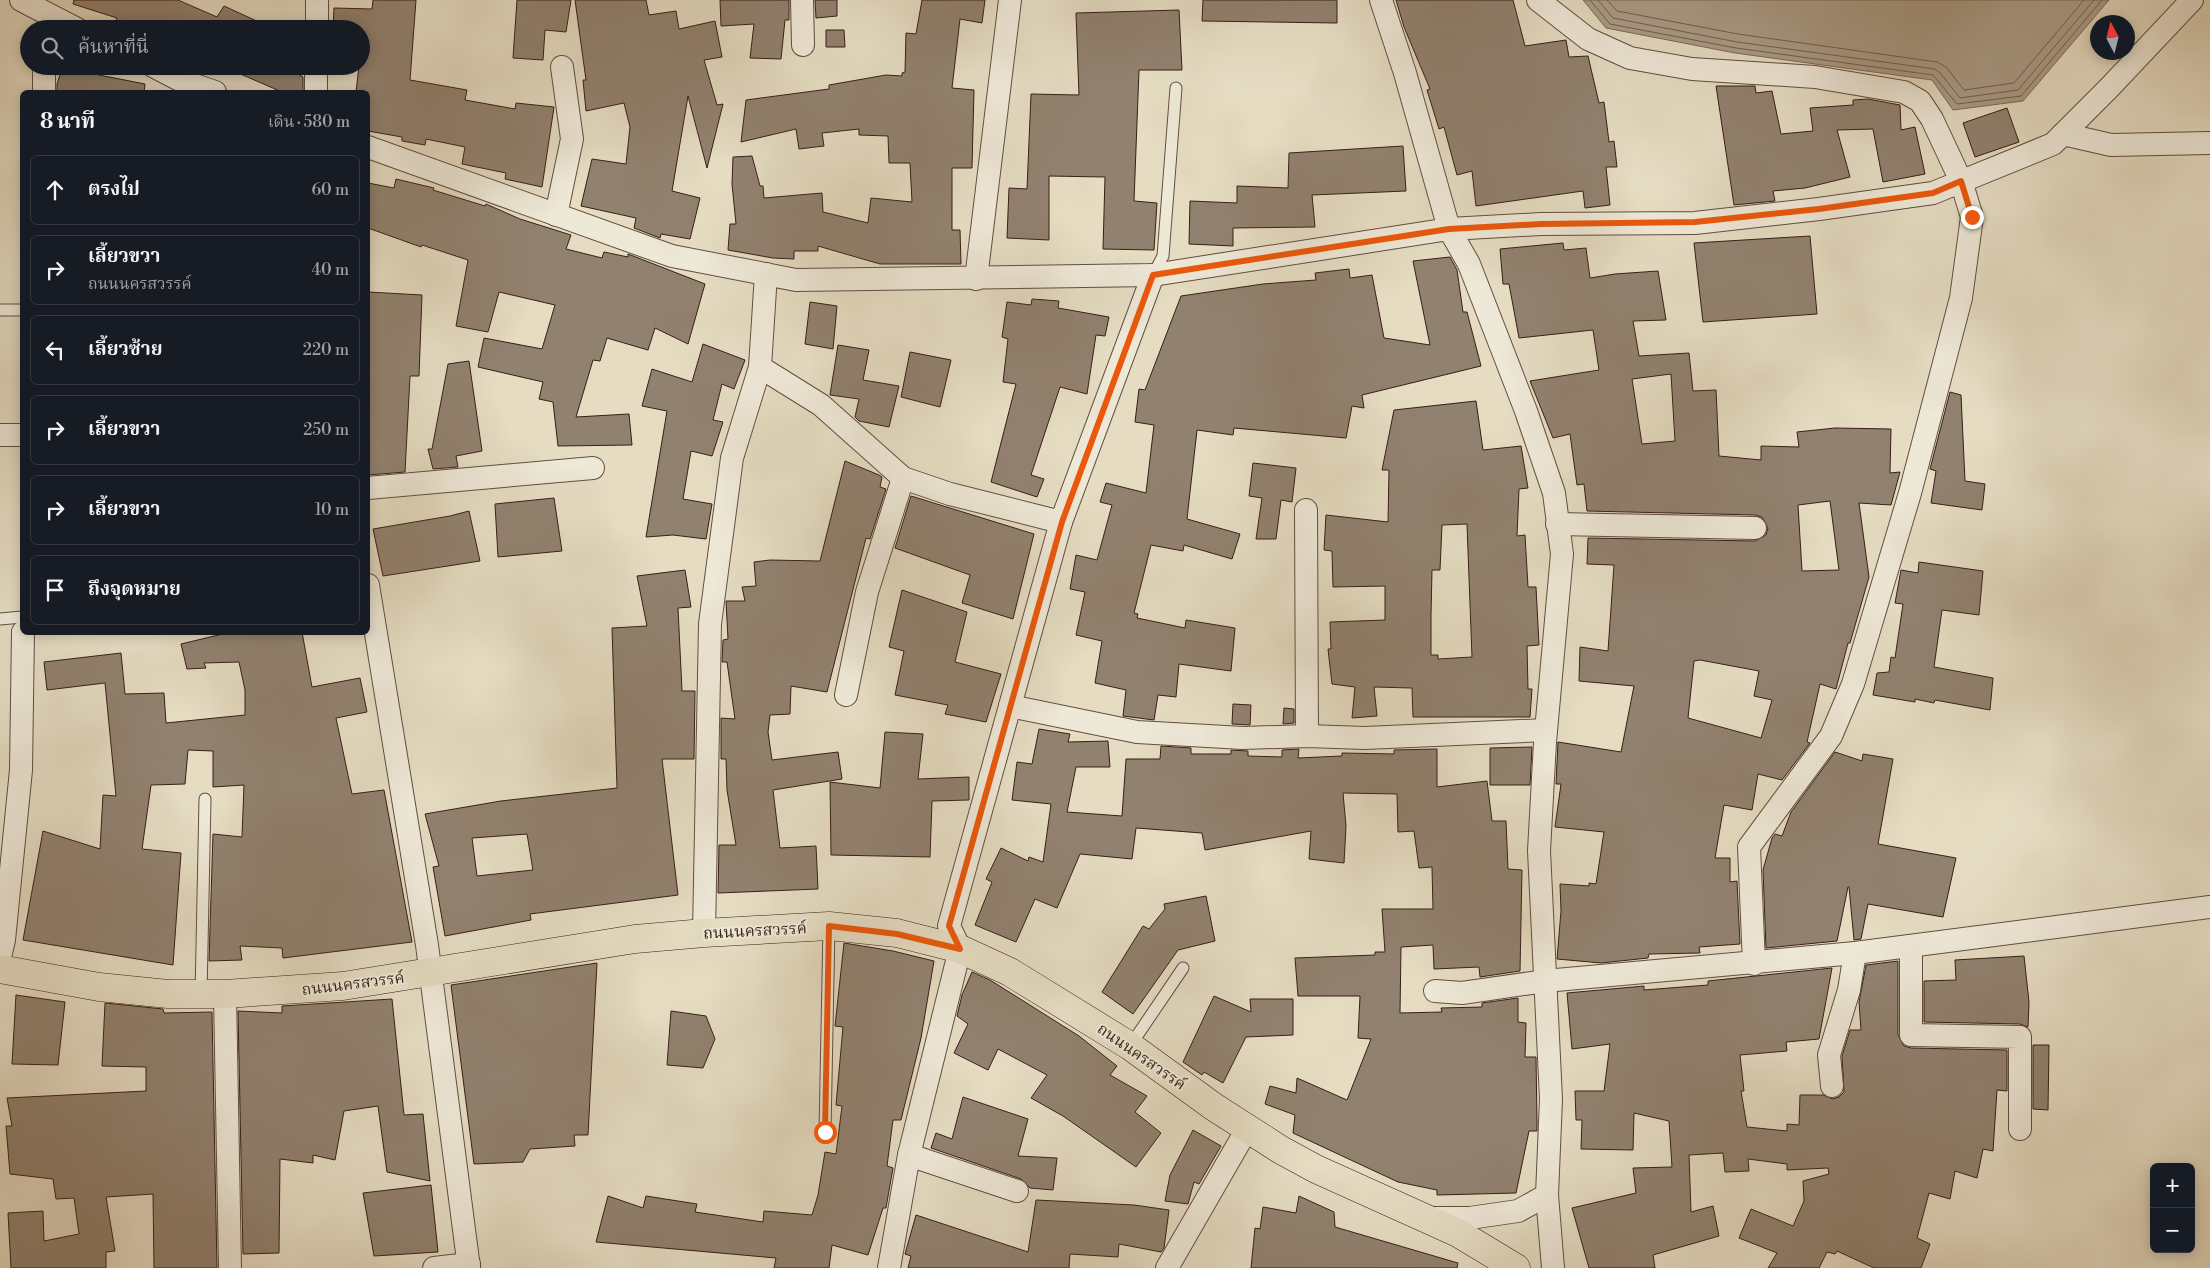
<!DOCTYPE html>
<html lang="th">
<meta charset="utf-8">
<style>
:root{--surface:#171b24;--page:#20242c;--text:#f1f3f6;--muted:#9ea1a6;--line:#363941}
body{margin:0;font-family:"Libre Bodoni","Noto Serif Thai",serif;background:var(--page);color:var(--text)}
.controls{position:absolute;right:15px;bottom:15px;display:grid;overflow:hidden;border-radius:8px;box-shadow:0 2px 12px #0003}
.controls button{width:45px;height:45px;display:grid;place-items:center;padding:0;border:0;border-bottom:1px solid var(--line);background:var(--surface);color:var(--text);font:25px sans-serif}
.compass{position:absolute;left:2090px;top:15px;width:45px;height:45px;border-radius:50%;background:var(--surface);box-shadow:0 2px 12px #0003;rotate:353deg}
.stop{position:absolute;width:15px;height:15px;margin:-11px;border:4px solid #ea580c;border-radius:50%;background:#fff}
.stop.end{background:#ea580c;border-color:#fff;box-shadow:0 1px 5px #0008}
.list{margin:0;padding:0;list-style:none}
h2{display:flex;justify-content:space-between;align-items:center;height:65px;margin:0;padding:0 20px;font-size:21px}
h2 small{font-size:16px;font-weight:400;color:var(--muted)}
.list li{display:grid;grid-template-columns:32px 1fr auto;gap:15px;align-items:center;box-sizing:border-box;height:70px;margin:0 10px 10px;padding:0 10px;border:1px solid var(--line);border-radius:8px}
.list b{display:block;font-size:19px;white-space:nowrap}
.list p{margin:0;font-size:16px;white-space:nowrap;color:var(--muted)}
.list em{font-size:16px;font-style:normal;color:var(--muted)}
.icon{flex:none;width:28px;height:28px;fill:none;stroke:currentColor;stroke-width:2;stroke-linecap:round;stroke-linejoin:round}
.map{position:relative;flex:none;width:2210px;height:1268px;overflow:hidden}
.search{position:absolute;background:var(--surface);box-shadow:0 2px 12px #0003;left:20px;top:20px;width:350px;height:55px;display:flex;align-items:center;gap:12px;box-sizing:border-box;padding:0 18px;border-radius:28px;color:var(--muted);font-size:19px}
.panel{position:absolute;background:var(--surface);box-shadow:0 2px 12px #0003;left:20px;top:90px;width:350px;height:545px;border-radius:8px}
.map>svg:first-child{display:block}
.water{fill:#aa9c87;stroke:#7c6a59}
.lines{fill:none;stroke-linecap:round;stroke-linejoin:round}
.shore{stroke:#705e4e;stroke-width:1}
.building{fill:#91816f;stroke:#371f15;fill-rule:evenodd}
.service-casing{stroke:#624e40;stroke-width:13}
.minor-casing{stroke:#624e40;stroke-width:24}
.primary-casing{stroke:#371f15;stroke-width:29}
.service{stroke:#eee8d7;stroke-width:11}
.minor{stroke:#eee8d7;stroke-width:22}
.primary{stroke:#e5dcc2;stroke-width:28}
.route{stroke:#ea580c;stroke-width:6}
.labels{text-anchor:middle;stroke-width:4;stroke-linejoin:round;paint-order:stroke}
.street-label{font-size:16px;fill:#371f15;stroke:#eee8d7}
</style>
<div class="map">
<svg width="2210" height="1268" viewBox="0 0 2210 1268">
<rect width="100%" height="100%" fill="#e5dcc2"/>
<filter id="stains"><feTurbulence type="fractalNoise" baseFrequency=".004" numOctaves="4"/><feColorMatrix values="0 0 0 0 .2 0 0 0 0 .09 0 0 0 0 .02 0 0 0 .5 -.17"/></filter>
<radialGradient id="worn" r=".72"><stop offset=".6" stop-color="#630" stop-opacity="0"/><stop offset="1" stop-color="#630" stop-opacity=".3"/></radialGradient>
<polygon class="water" points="1583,0 2109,0 2023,101 1953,110 1932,80 1735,53 1606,28"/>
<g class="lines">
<g class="shore">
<polyline points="1590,0 1610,24 1736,48 1933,75 1957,104 2021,96 2102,0"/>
<polyline points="1598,0 1613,18 1737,42 1935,69 1941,74 1960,98 2018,90 2094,0"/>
<polyline points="1607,0 1617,11 1738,34 1937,62 1946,67 1964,90 2014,83 2084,0"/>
</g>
</g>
<g class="building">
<polygon points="74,0 178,0 217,17 224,6 274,29 126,29 115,22 117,18 73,4"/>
<polygon points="373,0 416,0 410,80 467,90 465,100 515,109 516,103 554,107 542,187 505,179 506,173 462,164 465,147 426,139 425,145 402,141 402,137 368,131 368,92 356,92 359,66 361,66 361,29 333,29 334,8 372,9"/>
<polygon points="517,0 571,0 566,32 545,30 543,60 513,58"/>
<polygon points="575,0 646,0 649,15 676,11 679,29 715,21 722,57 704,60 717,105 723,104 707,168 688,96 672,191 700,198 690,239 661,234 660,238 634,228 636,218 581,206 592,159 626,164 630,127 624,103 586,111 583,80 586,80"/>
<polygon points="720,0 789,0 789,20 785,20 781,59 750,58 754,24 721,26"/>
<polygon points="815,0 837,0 837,16 816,18"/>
<polygon points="922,0 985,0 982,23 960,19 952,88 974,90 972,168 952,168 952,230 960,230 961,264 880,264 818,246 818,251 794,251 794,259 773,258 728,250 730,224 736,224 732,184 733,157 752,156 760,186 763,186 764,198 822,193 823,212 868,223 871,198 912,202 910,163 889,163 888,136 859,135 859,129 822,133 824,146 799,149 796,129 741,142 746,100 829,89 829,85 886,75 902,76 902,73 905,72 906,33 916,34"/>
<polygon points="1203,0 1337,0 1337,23 1202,21"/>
<polygon points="1396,0 1513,0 1525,46 1566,40 1569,57 1588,56 1599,103 1604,102 1609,142 1614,141 1617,167 1606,167 1610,205 1585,208 1583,191 1476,206 1472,171 1457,175 1444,127 1439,129 1427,90 1430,89 1404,27"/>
<polygon points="1179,10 1182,70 1139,70 1134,201 1157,203 1154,250 1103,249 1105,177 1049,176 1049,240 1007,238 1009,188 1027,189 1031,94 1079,95 1076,13"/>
<polygon points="826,30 844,30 845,47 826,47"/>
<polygon points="63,66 102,66 99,75 145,84 144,92 57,92 57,84"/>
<polygon points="222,66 286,66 303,77 303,92 282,92"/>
<polygon points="1716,86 1755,86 1756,93 1772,91 1781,134 1813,131 1810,108 1853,105 1853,100 1868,99 1900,105 1901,130 1915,127 1925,174 1883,182 1873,129 1837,130 1850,177 1805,188 1773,191 1775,201 1734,205"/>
<polygon points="2007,108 2019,142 1975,157 1963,123"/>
<polygon points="1403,146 1406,191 1312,195 1315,227 1233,228 1233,246 1189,244 1190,201 1237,203 1237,186 1288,188 1289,153"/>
<polygon points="396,179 434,188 433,190 485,206 486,204 520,219 571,235 566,249 602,258 604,252 628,257 628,254 705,284 688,344 655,328 648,350 607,338 600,361 593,360 576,417 629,414 632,445 558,446 553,402 539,399 543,382 478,367 484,338 542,349 555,305 499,292 488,332 456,326 468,260 422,245 421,247 368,228 368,183 394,188"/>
<polygon points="1810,236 1817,314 1703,322 1694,243"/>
<path d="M1563 243 1564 250 1586 248 1590 278 1615 274 1658 271 1666 320 1633 321 1639 356 1689 353 1693 391 1716 390 1719 456 1761 460V446L1799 447 1797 432 1835 428 1891 429 1890 473 1900 472 1891 505 1859 503 1869 577 1850 643H1848L1836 689 1820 684 1807 742 1810 743 1782 780 1758 774 1752 810 1724 805 1715 858H1730V882L1737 881 1740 944 1699 947 1700 953 1649 954 1648 958 1601 963 1557 959 1561 911 1560 884 1589 886V883L1596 884 1604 832 1555 827 1561 784H1556L1558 742 1621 752 1634 686 1579 681 1580 647 1608 651 1614 565 1587 564 1588 538 1755 541 1766 535 1768 528 1762 517 1755 515 1587 511 1584 484 1577 485 1570 434 1553 438 1530 381 1599 370 1593 330 1519 338 1509 284H1503L1500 249ZM1671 374 1675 441 1642 444 1632 379ZM1830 501 1839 570 1802 571 1798 505ZM1700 660 1759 671 1754 696 1772 700 1761 738 1688 718 1694 661Z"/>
<polygon points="1450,257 1457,270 1463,312 1467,312 1481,366 1362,395 1364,408 1352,406 1346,438 1234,428 1233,435 1197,430 1187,519 1240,534 1232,559 1184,545 1183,551 1151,545 1134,613 1138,614 1137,618 1185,628 1186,620 1235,628 1231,671 1179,664 1176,697 1158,695 1154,720 1123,716 1126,690 1095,683 1102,641 1076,635 1085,592 1070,589 1076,555 1097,560 1112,505 1100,502 1106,483 1146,493 1154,425 1135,422 1139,389 1145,390 1181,296 1263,284 1316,280 1315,273 1349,269 1350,278 1372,275 1384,338 1430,345 1413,261"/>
<polygon points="368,292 422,295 419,376 410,376 405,472 368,475"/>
<polygon points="1032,299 1059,301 1058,308 1109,317 1105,336 1096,335 1087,394 1060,387 1031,475 1044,479 1037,497 991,482 1016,384 1003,382 1008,339 1002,337 1007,302 1031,305"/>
<polygon points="810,302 837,306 833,349 805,344"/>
<polygon points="703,344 745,360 734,389 722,384 713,420 723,422 712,456 691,451 683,499 712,504 706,539 673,535 646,537 667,411 642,406 652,369 692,382"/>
<polygon points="838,345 869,350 863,380 899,386 889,427 859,421 855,417 859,399 830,395"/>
<polygon points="910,352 951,360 940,407 901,397"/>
<polygon points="469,361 482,451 456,456 458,467 433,469 428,449 432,449 448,364"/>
<polygon points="1950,392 1961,395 1965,481 1985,484 1982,510 1931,503 1936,471 1930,469"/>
<path d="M1476 401 1483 450 1521 446 1528 488 1519 489 1517 536 1525 535 1528 587H1536L1539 645 1527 646 1528 689H1532L1530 717H1413L1412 688 1374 687 1377 716 1352 718 1355 687 1332 684 1328 649H1331L1330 622 1385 620V586L1333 587 1332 551 1324 550 1326 515 1388 522 1389 470H1382L1394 410ZM1467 524 1472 657 1438 659V655H1431V616L1432 570H1440L1442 525Z"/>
<polygon points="845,461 879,475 882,477 880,487 886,489 870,539 866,538 827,692 791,686 790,714 770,715 768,732 772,760 838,752 842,779 773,790 780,848 816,846 818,889 718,893 719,845 736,845 727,790 726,759 721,759 721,718 735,719 727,662 722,662 723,640 728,639 726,601 745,601 742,587 756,586 754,562 770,560 820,561"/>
<polygon points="1253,463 1296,468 1292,502 1281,500 1276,539 1256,539 1262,498 1249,496"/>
<polygon points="911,496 1034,534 1013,619 962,603 970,575 895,548"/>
<polygon points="554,498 562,551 498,557 495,504"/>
<polygon points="469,511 480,561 383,576 373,529 450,516"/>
<polygon points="1919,562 1983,571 1979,615 1942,610 1934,667 1993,678 1990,710 1935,700 1934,703 1915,699 1915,702 1873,695 1877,673 1889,672 1891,657 1895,658 1903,604 1895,603 1901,570 1918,573"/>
<path d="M685 570 691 607 678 608 682 691H695L694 759H662L678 895 530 914 531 920 445 936 433 867 439 866 425 814 501 801 617 788 612 628 647 626 637 576ZM527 834 533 870 477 876 472 838Z"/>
<polygon points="902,590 967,612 955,662 1001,674 986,722 945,714 948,705 895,695 904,651 889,647"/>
<polygon points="231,632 302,632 312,687 360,678 367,712 336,718 352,794 384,790 412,942 283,958 282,948 240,946 242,960 209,961 213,834 242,837 244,785 213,787 213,751 188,750 185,784 151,785 142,849 181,853 173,965 23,940 43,831 100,849 103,795 116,796 105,683 47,690 44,662 121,653 125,694 164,693 166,723 245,715 245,690 239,662 204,663 206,668 187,669 181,644"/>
<polygon points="1233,704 1251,705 1250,725 1232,724"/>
<polygon points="1284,708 1294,709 1294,723 1283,724"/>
<polygon points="1039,729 1070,734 1068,742 1108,741 1110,767 1076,767 1067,812 1122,816 1126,759 1160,759 1161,746 1191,748 1191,754 1231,754 1231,750 1248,751 1248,756 1282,757 1282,750 1299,749 1298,758 1342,756 1342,753 1394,754 1394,750 1437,749 1437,787 1487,781 1492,821 1506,821 1508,869 1522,870 1520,971 1480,977 1479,967 1434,969 1433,945 1401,947 1400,1013 1442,1012 1441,1008 1482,1007 1482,1003 1518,998 1518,1022 1526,1023 1525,1057 1536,1057 1537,1121 1537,1131 1529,1131 1516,1193 1437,1195 1437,1190 1398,1182 1293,1133 1295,1115 1265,1104 1270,1086 1296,1093 1297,1078 1347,1100 1371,1039 1358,1038 1360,996 1298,996 1295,958 1375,955 1375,952 1385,952 1382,909 1433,909 1432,867 1419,868 1414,831 1398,832 1397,794 1343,793 1346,826 1344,863 1309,859 1311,831 1205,850 1202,833 1136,828 1132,859 1080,854 1057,908 1035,899 1016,942 975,925 992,882 986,879 1001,848 1028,861 1029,857 1043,862 1051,804 1012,800 1017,762 1032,764"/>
<polygon points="885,732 923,734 918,779 969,777 969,800 932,801 930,857 831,855 830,782 880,788"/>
<polygon points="1532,747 1530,785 1490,785 1490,748"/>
<polygon points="1835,752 1862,761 1863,754 1893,759 1878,844 1956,858 1943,917 1868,904 1861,939 1854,940 1849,887 1848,887 1837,941 1766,948 1763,870 1772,838 1775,834 1782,836 1791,812"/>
<polygon points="1206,896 1215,941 1178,950 1133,1014 1102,992 1143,926 1149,929 1165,909 1164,904"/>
<polygon points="844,943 893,951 934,961 921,1038 901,1120 893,1120 887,1166 893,1168 886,1208 883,1208 868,1255 832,1245 829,1268 774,1268 776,1258 596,1242 608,1196 643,1208 646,1196 697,1204 695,1212 763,1222 764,1211 812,1215 818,1195 825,1152 836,1154 842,1106 836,1105 843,1027 835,1026"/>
<polygon points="2024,956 2029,1002 2028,1027 2020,1024 1924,1022 1924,981 1956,980 1955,960"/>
<polygon points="1898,961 1898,1035 1904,1046 1911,1048 2007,1050 2007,1091 1997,1090 1993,1151 1983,1149 1977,1178 1955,1171 1950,1199 1929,1193 1917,1238 1930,1244 1921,1268 1874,1268 1837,1251 1835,1254 1827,1252 1819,1268 1768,1268 1777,1253 1739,1238 1751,1209 1793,1226 1804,1201 1803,1181 1829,1174 1828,1168 1787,1170 1787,1164 1748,1159 1749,1171 1725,1172 1723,1153 1689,1155 1691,1212 1713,1206 1719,1236 1653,1255 1655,1268 1589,1268 1572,1208 1636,1193 1633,1168 1672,1167 1669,1121 1634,1113 1633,1150 1581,1149 1582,1120 1576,1120 1575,1091 1604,1091 1610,1044 1572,1049 1567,993 1644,986 1644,990 1708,985 1708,981 1832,968 1819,1039 1786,1042 1787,1051 1740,1055 1744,1091 1741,1091 1747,1127 1787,1131 1787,1124 1799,1125 1800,1095 1823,1095 1833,1099 1839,1097 1844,1092 1842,1056 1850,1030 1861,1030 1859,1002 1866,965"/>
<polygon points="597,963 588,1135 574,1135 575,1146 530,1149 523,1162 474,1164 451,985"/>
<polygon points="972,972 990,980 1079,1036 1117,1066 1110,1075 1147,1096 1135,1112 1161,1133 1136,1167 1063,1116 1031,1098 1047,1075 998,1049 988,1070 954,1053 968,1024 957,1016 962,995"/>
<polygon points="16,995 65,1002 58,1065 12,1064"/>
<polygon points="1214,996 1251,1012 1250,999 1293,999 1293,1035 1246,1037 1223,1083 1204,1072 1202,1075 1183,1062"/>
<polygon points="392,999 404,1115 423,1114 430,1181 387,1172 378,1106 344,1111 335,1160 313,1155 313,1163 280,1159 279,1253 243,1254 238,1011 282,1013 282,1006"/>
<polygon points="105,1003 163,1009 164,1013 212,1012 217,1268 154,1268 153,1194 106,1197 115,1251 106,1252 106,1268 11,1268 8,1213 43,1211 44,1241 79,1234 74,1198 56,1199 53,1179 10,1174 6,1126 12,1126 7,1098 146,1091 146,1067 102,1066"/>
<polygon points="671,1011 706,1016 715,1039 703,1068 667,1065"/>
<polygon points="2033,1045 2049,1045 2048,1110 2033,1109"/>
<polygon points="963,1097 1028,1119 1018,1156 1057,1158 1053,1190 1030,1188 1021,1179 931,1148 936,1133 952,1139"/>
<polygon points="1193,1130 1221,1146 1199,1184 1194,1182 1188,1204 1165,1201 1170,1175"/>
<polygon points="431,1185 438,1252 374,1256 363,1193"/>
<polygon points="1299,1196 1334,1212 1335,1227 1458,1263 1457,1268 1251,1268 1255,1228 1260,1229 1263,1207 1296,1213"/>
<polygon points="1036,1200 1134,1205 1169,1210 1164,1248 1161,1252 1119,1244 1118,1257 1070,1254 1069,1268 908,1268 911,1256 905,1254 916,1215 1028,1252"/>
</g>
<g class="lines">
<defs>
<g id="service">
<polyline points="1153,275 1163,256 1176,88"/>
<polyline points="0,310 22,310"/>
<polyline points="0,619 22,617"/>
<polyline points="201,995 205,799"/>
<polyline points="1130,1046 1183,968"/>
<polyline points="825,1132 829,926"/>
</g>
<g id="minor">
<polyline points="21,0 77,29"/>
<polyline points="802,0 803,45"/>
<polyline points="1381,0 1405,73 1449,229 1469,264 1526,411 1554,493 1562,554 1545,742 1539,851 1551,1099 1547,1195 1553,1268"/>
<polyline points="1538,0 1588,39 1630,58 1692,69 1815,77 1904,92 1920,101 1932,119 1961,181 1972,217 1961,298 1910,493 1853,684 1831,736 1749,847 1754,964"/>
<polyline points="317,29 317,0"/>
<polyline points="153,66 180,80 215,92"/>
<polyline points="44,92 44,66"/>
<polyline points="316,92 316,66"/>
<polyline points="2063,134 2111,145 2210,143"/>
<polyline points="368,147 672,256 796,280 1153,275 1449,229 1541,224 1695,223 1819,209 1933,193 2053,144 2108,89 2192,0"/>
<polyline points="556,215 572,139 562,67"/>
<polyline points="766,274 760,367 821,405 903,478 950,494 1061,522"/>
<polyline points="976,279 1010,0"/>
<polyline points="0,435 22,435"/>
<polyline points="368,488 593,468"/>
<polyline points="1306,510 1307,736"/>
<polyline points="1557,524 1755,528"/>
<polyline points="368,585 427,945 469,1268"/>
<polyline points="846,695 867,592 903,478"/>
<polyline points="1010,706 1137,732 1243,738 1307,736 1365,738 1546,730"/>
<polyline points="704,933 710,624 732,458 760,367"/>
<polyline points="1911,946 1911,1035 2020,1037 2020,1129"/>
<polyline points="0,957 4,940 21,770 23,632"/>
<polyline points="1435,991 1462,993 1545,981 1855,953 2210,907"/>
<polyline points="225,994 230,1268"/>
<polyline points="1832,1086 1829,1055 1849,990 1855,953"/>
<polyline points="909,1155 1017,1191"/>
<polyline points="1427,1218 1470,1218 1518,1211 1547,1195"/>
<polyline points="434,1268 469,1264"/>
<polyline points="889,1268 909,1155 960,949 949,926 1061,522 1153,275"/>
<polyline points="1167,1268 1247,1129"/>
</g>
<polyline id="primary" points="0,969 99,987 168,994 225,994 343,986 635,939 704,933 829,926 897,933 960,949 1010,972 1130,1046 1214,1107 1281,1150 1316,1169 1458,1233 1516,1268"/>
</defs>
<use href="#service" class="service-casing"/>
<use href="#minor" class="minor-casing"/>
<use href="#primary" class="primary-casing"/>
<use href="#service" class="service"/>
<use href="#minor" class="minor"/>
<use href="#primary" class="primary"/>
</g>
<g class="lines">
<polyline class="route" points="825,1132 829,926 897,934 960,949 949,926 1062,522 1153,275 1449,229 1541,224 1695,222 1819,209 1933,193 1961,181 1972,217"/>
</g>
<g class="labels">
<g class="street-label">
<text transform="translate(755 930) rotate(-3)" y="6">ถนนนครสวรรค์</text>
<text transform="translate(353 983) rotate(-7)" y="6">ถนนนครสวรรค์</text>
<text transform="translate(1142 1056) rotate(35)" y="6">ถนนนครสวรรค์</text>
</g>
</g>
<rect width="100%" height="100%" filter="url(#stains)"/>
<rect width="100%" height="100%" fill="url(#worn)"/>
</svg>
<div class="controls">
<button>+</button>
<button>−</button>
</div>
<svg class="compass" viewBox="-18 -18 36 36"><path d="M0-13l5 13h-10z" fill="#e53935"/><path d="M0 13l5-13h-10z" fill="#9ea1a6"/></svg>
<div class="stop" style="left:825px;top:1132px"></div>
<div class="stop end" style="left:1972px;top:217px"></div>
<div class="search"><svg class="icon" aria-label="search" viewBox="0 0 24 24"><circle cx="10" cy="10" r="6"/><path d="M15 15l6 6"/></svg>ค้นหาที่นี่</div>
<section class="panel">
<h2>8 นาที<small>เดิน · 580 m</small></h2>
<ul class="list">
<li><svg class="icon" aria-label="ahead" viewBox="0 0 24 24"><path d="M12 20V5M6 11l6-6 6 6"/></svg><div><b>ตรงไป</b></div><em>60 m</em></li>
<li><svg class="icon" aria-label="right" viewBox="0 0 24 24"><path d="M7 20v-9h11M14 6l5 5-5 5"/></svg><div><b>เลี้ยวขวา</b><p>ถนนนครสวรรค์</p></div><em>40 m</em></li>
<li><svg class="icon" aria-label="left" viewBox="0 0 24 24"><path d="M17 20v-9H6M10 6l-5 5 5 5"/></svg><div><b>เลี้ยวซ้าย</b></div><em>220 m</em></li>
<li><svg class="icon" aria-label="right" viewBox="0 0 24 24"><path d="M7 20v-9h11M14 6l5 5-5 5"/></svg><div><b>เลี้ยวขวา</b></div><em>250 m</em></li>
<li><svg class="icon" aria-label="right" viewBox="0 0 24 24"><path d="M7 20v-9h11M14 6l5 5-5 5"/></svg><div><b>เลี้ยวขวา</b></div><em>10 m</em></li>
<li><svg class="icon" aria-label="arrive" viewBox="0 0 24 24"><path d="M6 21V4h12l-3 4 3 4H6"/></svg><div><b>ถึงจุดหมาย</b></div></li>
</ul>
</section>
</div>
